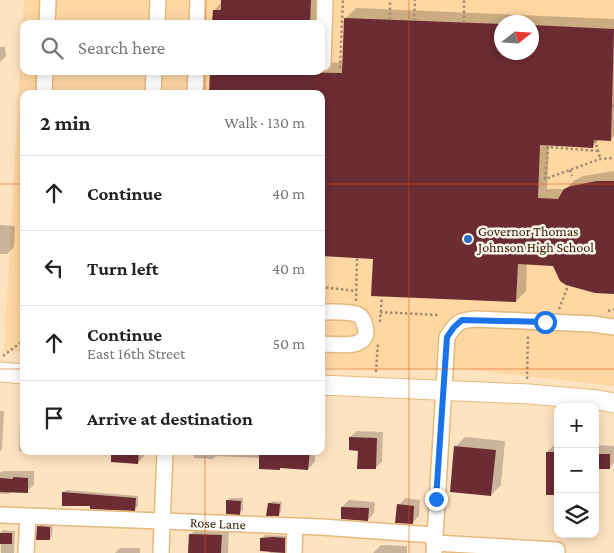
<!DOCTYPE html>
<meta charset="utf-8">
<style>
:root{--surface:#fff;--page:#f6f6f6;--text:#222;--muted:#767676;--line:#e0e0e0}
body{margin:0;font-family:"Crimson Pro",serif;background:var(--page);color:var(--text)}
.controls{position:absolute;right:15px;bottom:15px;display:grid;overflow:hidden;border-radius:10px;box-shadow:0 2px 12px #0003}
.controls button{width:45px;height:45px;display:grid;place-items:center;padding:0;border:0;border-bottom:1px solid var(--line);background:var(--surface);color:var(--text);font:25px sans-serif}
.compass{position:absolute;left:494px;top:15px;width:45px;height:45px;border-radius:50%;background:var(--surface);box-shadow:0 2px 12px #0003;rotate:73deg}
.stop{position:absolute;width:15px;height:15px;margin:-11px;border:4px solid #1a73e8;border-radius:50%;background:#fff}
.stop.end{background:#1a73e8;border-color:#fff;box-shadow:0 1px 5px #0008}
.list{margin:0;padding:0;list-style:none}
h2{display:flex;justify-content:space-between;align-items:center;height:65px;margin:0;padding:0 20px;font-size:21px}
h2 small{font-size:16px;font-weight:400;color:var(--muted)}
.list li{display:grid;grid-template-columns:32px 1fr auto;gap:15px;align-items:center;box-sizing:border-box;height:75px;padding:0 20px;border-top:1px solid var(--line)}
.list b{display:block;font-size:19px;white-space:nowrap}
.list p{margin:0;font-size:16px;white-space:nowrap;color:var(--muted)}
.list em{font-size:16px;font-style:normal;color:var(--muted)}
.icon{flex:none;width:28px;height:28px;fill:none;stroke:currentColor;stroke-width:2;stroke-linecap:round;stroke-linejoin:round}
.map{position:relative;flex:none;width:614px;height:553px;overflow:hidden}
.search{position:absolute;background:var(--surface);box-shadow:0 2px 12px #0003;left:20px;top:20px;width:305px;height:55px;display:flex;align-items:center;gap:12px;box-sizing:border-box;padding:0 18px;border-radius:10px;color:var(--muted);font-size:19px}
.panel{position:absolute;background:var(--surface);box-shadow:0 2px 12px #0003;left:20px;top:90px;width:305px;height:365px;border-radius:10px}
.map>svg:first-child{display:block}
.built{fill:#fed7a3;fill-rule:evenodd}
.shadow{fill:#0003;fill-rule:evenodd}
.building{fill:#6c2c34}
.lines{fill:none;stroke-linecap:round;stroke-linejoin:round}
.minor-casing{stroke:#e4b97e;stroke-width:18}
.major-casing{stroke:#e4b97e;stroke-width:21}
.path{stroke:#a38d6f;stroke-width:2.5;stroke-dasharray:2.5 2.5;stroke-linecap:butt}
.minor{stroke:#fff;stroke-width:15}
.major{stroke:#fff;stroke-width:19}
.route{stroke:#1a73e8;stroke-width:6}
.grid{fill:none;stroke:#df560c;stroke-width:1;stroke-opacity:0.55}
.poi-dot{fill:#2970c1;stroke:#fdf4e8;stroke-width:2}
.labels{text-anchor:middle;stroke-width:5;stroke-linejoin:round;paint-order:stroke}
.poi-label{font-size:14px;fill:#2d1d05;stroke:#fdf4e8;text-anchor:start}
.street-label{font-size:14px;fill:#2d1d05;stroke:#fdf4e8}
</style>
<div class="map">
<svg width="614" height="553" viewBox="0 0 614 553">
<rect width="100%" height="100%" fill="#fee3c1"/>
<path class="built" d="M24 0H614V386L464 369 383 370 321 367V94H24V352L4 351ZM502 22H532V52H502ZM24 24H321V71H24Z"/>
<g class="shadow">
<polygon points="223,0 320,0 319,24 213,24 214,11"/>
<path d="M356 8 614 19V136L610 140 600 139 593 146 549 145 547 189H565L575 180 583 176 614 171V292L554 264 527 263 526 291 516 301 374 257 321 94 212 71H321V62L344 63 346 18ZM502 22H532V52H502Z"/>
<polygon points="0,47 5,47 6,56 0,62"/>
<polygon points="0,225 15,226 14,247 7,254 0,254"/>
<polygon points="0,411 4,411 2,449 0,451"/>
<polygon points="24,418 24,451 19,451 20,421"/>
<polygon points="357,431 383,432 382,462 375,468 350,437"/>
<polygon points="465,437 505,441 501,485 491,495 455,447"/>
<polygon points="556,443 558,443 558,493 547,452"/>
<polygon points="595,445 614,446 614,463 609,468 595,468"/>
<polygon points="113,451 144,451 144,456 138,463"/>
<polygon points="194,451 315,451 315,462 308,469 281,467 280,469 260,458 216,456 213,459 194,458"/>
<polygon points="3,471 34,471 34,485 27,491 12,491 9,494 0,494 0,473"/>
<polygon points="66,490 138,496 138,506 135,509 92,505 63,493"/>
<polygon points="230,498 243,498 243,510 240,513 227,501"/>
<polygon points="405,498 420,500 419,516 412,523 399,505"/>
<polygon points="349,500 375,502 374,513 368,520 342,507"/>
<polygon points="272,501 282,502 281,512 278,515 269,504"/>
<polygon points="41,524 53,524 52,536 49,539 38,527"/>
<polygon points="198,526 229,528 228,553 190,553 190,535"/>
<polygon points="3,530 15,531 14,553 1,553 0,533"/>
<polygon points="265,535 288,536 287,553 270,553 262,538"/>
<polygon points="381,545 407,546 407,553 373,553"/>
<polygon points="120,548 140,548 140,553 115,553"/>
</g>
<g class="building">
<polygon points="221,0 311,0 310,24 212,24 213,10 221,10"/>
<polygon points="344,18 502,24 502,52 532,52 532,25 614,29 611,141 594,140 593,148 540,145 538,198 558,199 564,189 571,186 597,181 614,181 614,294 595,293 566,285 560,281 553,266 518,264 516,302 371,296 373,259 321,256 321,94 209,94 210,71 342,73"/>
<polygon points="349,437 377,438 376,469 357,469 358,451 349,450"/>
<polygon points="454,446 496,450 491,496 450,492"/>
<polygon points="111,451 139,451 138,464 111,462"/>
<polygon points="259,451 310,451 308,470 280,468 280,470 259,469"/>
<rect x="546" y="452" width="12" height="43"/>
<rect x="595" y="454" width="15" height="15"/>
<polygon points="13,477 28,478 28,493 0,492 0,478 13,479"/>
<polygon points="62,492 136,498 135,511 90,509 90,506 62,506"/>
<polygon points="226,500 241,501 240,515 226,514"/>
<polygon points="268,503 280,504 279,516 266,516"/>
<polygon points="397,504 414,506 413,524 395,523"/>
<polygon points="341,507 369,508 368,521 341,519"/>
<polygon points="37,526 50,527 50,540 36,540"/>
<rect x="0" y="533" width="12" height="11"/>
<polygon points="189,534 222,535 221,553 188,553"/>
<polygon points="274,537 285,538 285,553 260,551 260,538"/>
</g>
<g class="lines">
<defs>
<g id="minor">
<polyline points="47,24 48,0"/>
<polyline points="157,24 158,0"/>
<polyline points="197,24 198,0"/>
<polyline points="323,63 325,0"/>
<polyline points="44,94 45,71"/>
<polyline points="153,94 154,71"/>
<polyline points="195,94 196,71"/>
<path d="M321 312C330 312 348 311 356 314 361 315 364 321 365 326 372 351 336 344 321 344"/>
<path id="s1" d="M0 515 321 527 434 535"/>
<polyline points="434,543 557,550 557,553"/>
<polyline points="26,553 28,516"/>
<polyline points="161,553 165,451"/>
<polyline points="294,553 295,526"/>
<path d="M434 553 447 337C456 323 459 320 476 319L593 324 614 327"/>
</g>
<g id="major">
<polyline points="0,372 24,374"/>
<polyline points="321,385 529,394 598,400 614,403"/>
</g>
</defs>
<use href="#minor" class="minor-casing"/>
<use href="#major" class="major-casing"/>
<g class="path">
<polyline points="390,20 390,0"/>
<polyline points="414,21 415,0"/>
<polyline points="464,23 464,0"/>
<polyline points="340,68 343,0"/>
<polyline points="612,106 614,106"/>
<polyline points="595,140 600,158"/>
<polyline points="598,151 548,147 545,179 600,159 614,158"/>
<polyline points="570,170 572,176"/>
<polyline points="321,287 356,291"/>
<polyline points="356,301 357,258"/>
<polyline points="559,309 568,286"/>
<polyline points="608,311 614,309"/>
<polyline points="380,312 438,315"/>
<polyline points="380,322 382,296"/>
<polyline points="3,356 24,340"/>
<polyline points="376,372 378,343"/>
<polyline points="527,379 528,334"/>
</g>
<use href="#minor" class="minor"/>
<use href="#major" class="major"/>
</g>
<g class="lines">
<polyline class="route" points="436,499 447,337 454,327 462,320 545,322"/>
</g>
<path class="grid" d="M205 0V24M409 0V553M205 71V94M0 184H24M321 184H614M0 369H24M321 369H614M205 451V553"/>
<circle class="poi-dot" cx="468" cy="239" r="5"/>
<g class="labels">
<g class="poi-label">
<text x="478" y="236">Governor Thomas<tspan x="478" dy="16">Johnson High School</tspan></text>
</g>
<g class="street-label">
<text dy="5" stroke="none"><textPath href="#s1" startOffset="218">Rose Lane</textPath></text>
</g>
</g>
</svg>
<div class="controls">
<button>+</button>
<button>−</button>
<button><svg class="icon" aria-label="layers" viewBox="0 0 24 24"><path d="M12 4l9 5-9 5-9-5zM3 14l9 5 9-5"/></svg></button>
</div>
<svg class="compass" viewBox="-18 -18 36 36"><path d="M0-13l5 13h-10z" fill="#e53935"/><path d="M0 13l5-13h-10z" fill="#767676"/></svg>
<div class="stop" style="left:545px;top:322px"></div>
<div class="stop end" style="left:436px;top:499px"></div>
<div class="search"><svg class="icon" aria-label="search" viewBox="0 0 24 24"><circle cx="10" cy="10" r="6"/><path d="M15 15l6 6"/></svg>Search here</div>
<section class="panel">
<h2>2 min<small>Walk · 130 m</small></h2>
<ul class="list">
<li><svg class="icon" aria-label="ahead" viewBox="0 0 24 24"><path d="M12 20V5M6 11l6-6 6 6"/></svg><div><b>Continue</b></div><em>40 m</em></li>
<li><svg class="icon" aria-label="left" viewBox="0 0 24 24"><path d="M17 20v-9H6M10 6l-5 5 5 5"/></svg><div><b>Turn left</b></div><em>40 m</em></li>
<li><svg class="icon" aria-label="ahead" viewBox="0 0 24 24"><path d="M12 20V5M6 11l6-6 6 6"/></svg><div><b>Continue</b><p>East 16th Street</p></div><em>50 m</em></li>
<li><svg class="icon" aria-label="arrive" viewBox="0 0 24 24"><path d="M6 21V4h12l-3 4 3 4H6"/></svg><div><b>Arrive at destination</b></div></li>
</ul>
</section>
</div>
